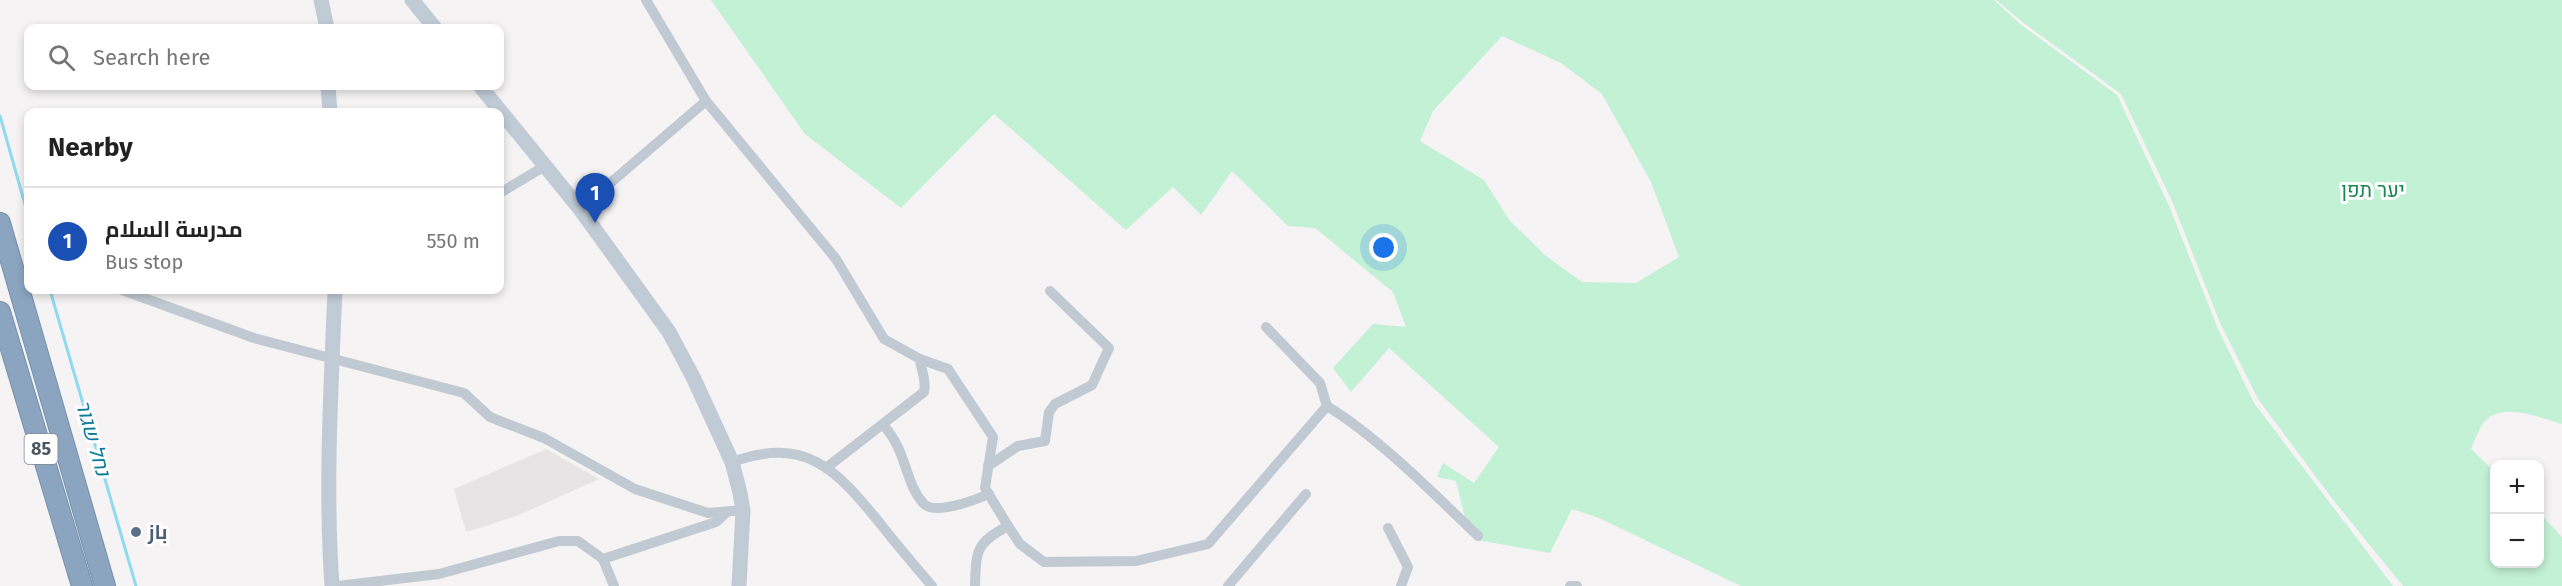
<!DOCTYPE html>
<meta charset="utf-8">
<style>
:root{--surface:#fff;--page:#f6f6f6;--text:#222;--muted:#767676;--line:#e0e0e0;--accent:#0f766e}
body{margin:0;font-family:"Fira Sans",Cairo,Heebo,sans-serif;background:var(--page);color:var(--text)}
.controls{position:absolute;right:18px;bottom:18px;display:grid;overflow:hidden;border-radius:12px;box-shadow:0 3px 9px #0003}
.controls button{width:54px;height:54px;display:grid;place-items:center;padding:0;border:0;border-bottom:2px solid var(--line);background:var(--surface);color:var(--text);font:30px sans-serif}
.you{position:absolute;left:1384px;top:248px;width:21px;height:21px;margin:-15px;border:4px solid #fff;border-radius:50%;background:#1a73e8;box-shadow:0 0 0 9px #1a73e833}
.badge{display:grid;place-items:center;width:39px;height:39px;border-radius:50%;background:var(--accent);color:#fff;font-size:20px;font-weight:700}
.pin{position:absolute;translate:-50% -50px;filter:drop-shadow(0 2px 3px #0008)}
.pin::after{content:'';position:absolute;top:32px;width:21px;height:18px;background:inherit;clip-path:polygon(0 0,100% 0,50% 100%)}
.list{margin:0;padding:0;list-style:none}
h2{display:flex;justify-content:space-between;align-items:center;height:78px;margin:0;padding:0 24px;font-size:26px}
h2 small{font-size:20px;font-weight:400;color:var(--muted)}
.list li{display:grid;grid-template-columns:39px 1fr auto;gap:18px;align-items:center;box-sizing:border-box;height:108px;padding:0 24px;border-top:2px solid var(--line)}
.list b{display:block;font-size:22px;white-space:nowrap}
.list p{margin:0;font-size:20px;white-space:nowrap;color:var(--muted)}
.list em{font-size:20px;font-style:normal;color:var(--muted)}
.icon{flex:none;width:33px;height:33px;fill:none;stroke:currentColor;stroke-width:2;stroke-linecap:round;stroke-linejoin:round}
.map{position:relative;flex:none;width:2562px;height:586px;overflow:hidden}
.search{position:absolute;background:var(--surface);box-shadow:0 3px 9px #0003;left:24px;top:24px;width:480px;height:66px;display:flex;align-items:center;gap:15px;box-sizing:border-box;padding:0 21px;border-radius:12px;color:var(--muted);font-size:22px}
.panel{position:absolute;background:var(--surface);box-shadow:0 3px 9px #0003;left:24px;top:108px;width:480px;height:186px;border-radius:12px}
.map>svg:first-child{display:block}
.education{fill:#e6e4e5}
.green{fill:#c3f1d5;fill-rule:evenodd}
.lines{fill:none;stroke-linecap:round;stroke-linejoin:round}
.stream{stroke:#90daee;stroke-width:3}
.highway-casing{stroke:#7690ad;stroke-width:22}
.street{stroke:#c1cad2;stroke-width:10}
.secondary{stroke:#c1cbd6;stroke-width:15}
.highway{stroke:#8ba5c1;stroke-width:20}
.service-dot{fill:#5c6f8a;stroke:#fff;stroke-width:2}
.labels{text-anchor:middle;stroke-width:6;stroke-linejoin:round;paint-order:stroke}
.shield{fill:#fff;stroke:#808990;stroke-width:1.5}
.shield-label{font-size:18px;font-weight:bold;fill:#4a5661}
.park-label{font-size:20px;fill:#17864f;stroke:#fff}
.service-label{font-size:20px;font-weight:bold;fill:#4e5e75;stroke:#fff;text-anchor:start}
.water-label{font-size:21px;font-style:italic;fill:#0c7c9b;stroke:#fff}
</style>
<div class="map">
<svg width="2562" height="586" viewBox="0 0 2562 586">
<rect width="100%" height="100%" fill="#f5f3f3"/>
<polygon class="education" points="546,449 599,479 519,515 466,532 454,489"/>
<g class="green">
<path d="M711 0H1994L2020 24 2117 95 2170 208 2218 329 2254 403 2393 586H1741L1599 518 1572 509 1550 553 1477 540 1465 518 1456 481 1437 477 1443 463 1474 483 1499 447 1389 348 1351 392 1333 368 1373 324 1406 327 1393 292 1315 228 1288 226 1232 171 1201 215 1173 187 1126 230 994 114 901 208 805 134ZM1502 36 1561 63 1602 94 1651 182 1679 257 1636 283 1582 282 1546 256 1510 221 1484 180 1420 141 1433 111Z"/>
<path d="M1996 0H2562V424C2540 418 2507 403 2487 419 2480 425 2475 440 2471 449L2494 471V564H2540V514L2562 537V586H2403L2334 501 2258 399 2220 323 2172 201 2121 94 2025 24Z"/>
</g>
<g class="lines">
<g class="stream">
<polyline points="0,116 28,215"/>
<polyline points="50,290 136,586"/>
</g>
<defs>
<g id="highway">
<polyline points="0,223 105,586"/>
<polyline points="0,312 82,586"/>
</g>
</defs>
<use href="#highway" class="highway-casing"/>
<g class="street">
<path d="M646 0 706 101 836 259 884 339 920 359 948 369 993 437 985 488 1008 526C976 543 976 550 975 586"/>
<polyline points="500,193 545,166"/>
<polyline points="580,209 706,101"/>
<polyline points="122,290 254,338 464,393 490,417 544,438 635,489 708,513 743,510"/>
<path d="M1327 406C1379 438 1433 493 1478 536"/>
<path d="M883 425C907 450 904 481 923 503 934 516 975 500 989 494"/>
<path d="M732 462C805 436 835 468 879 522 896 544 914 565 932 586"/>
<polyline points="988,466 1018,446 1045,441 1049,412 1055,404 1092,385 1109,348 1050,291"/>
<path d="M826 468 924 392C927 380 921 371 920 359"/>
<polyline points="1008,526 1020,544 1044,562 1136,561 1208,544 1327,406 1320,383 1266,327"/>
<polyline points="1388,528 1408,567 1401,586"/>
<polyline points="603,559 614,586"/>
<polyline points="338,586 439,574 559,541 578,541 603,559 716,522 727,512"/>
<polyline points="1228,586 1306,494"/>
<polyline points="1570,586 1577,586"/>
</g>
<g class="secondary">
<polyline points="321,0 327,28"/>
<polyline points="412,0 435,28"/>
<polyline points="328,86 330,112"/>
<polyline points="480,86 580,209 669,332 693,377 732,462 740,493 743,510 739,586"/>
<path d="M332 586C325 487 331 388 335 290"/>
</g>
<use href="#highway" class="highway"/>
</g>
<circle class="service-dot" cx="136" cy="532" r="6"/>
<g class="labels">
<rect class="shield" x="24.5" y="434" width="33" height="30" rx="4.5"/>
<g class="shield-label">
<text x="41" y="455">85</text>
</g>
<g class="park-label">
<text x="2373" y="197">יער תפן</text>
</g>
<g class="service-label">
<text x="148" y="539">باز</text>
</g>
<g class="water-label">
<text transform="translate(93 438) rotate(74)" y="7">נחל שגור</text>
</g>
</g>
</svg>
<div class="controls">
<button>+</button>
<button>−</button>
</div>
<div class="you"></div>
<div class="pin badge" style="left:595px;top:223px;background:#1a4fb4">1</div>
<div class="search"><svg class="icon" aria-label="search" viewBox="0 0 24 24"><circle cx="10" cy="10" r="6"/><path d="M15 15l6 6"/></svg>Search here</div>
<section class="panel">
<h2>Nearby<small></small></h2>
<ul class="list">
<li><span class="badge" style="background:#1a4fb4">1</span><div><b>مدرسة السلام</b><p>Bus stop</p></div><em>550 m</em></li>
</ul>
</section>
</div>
